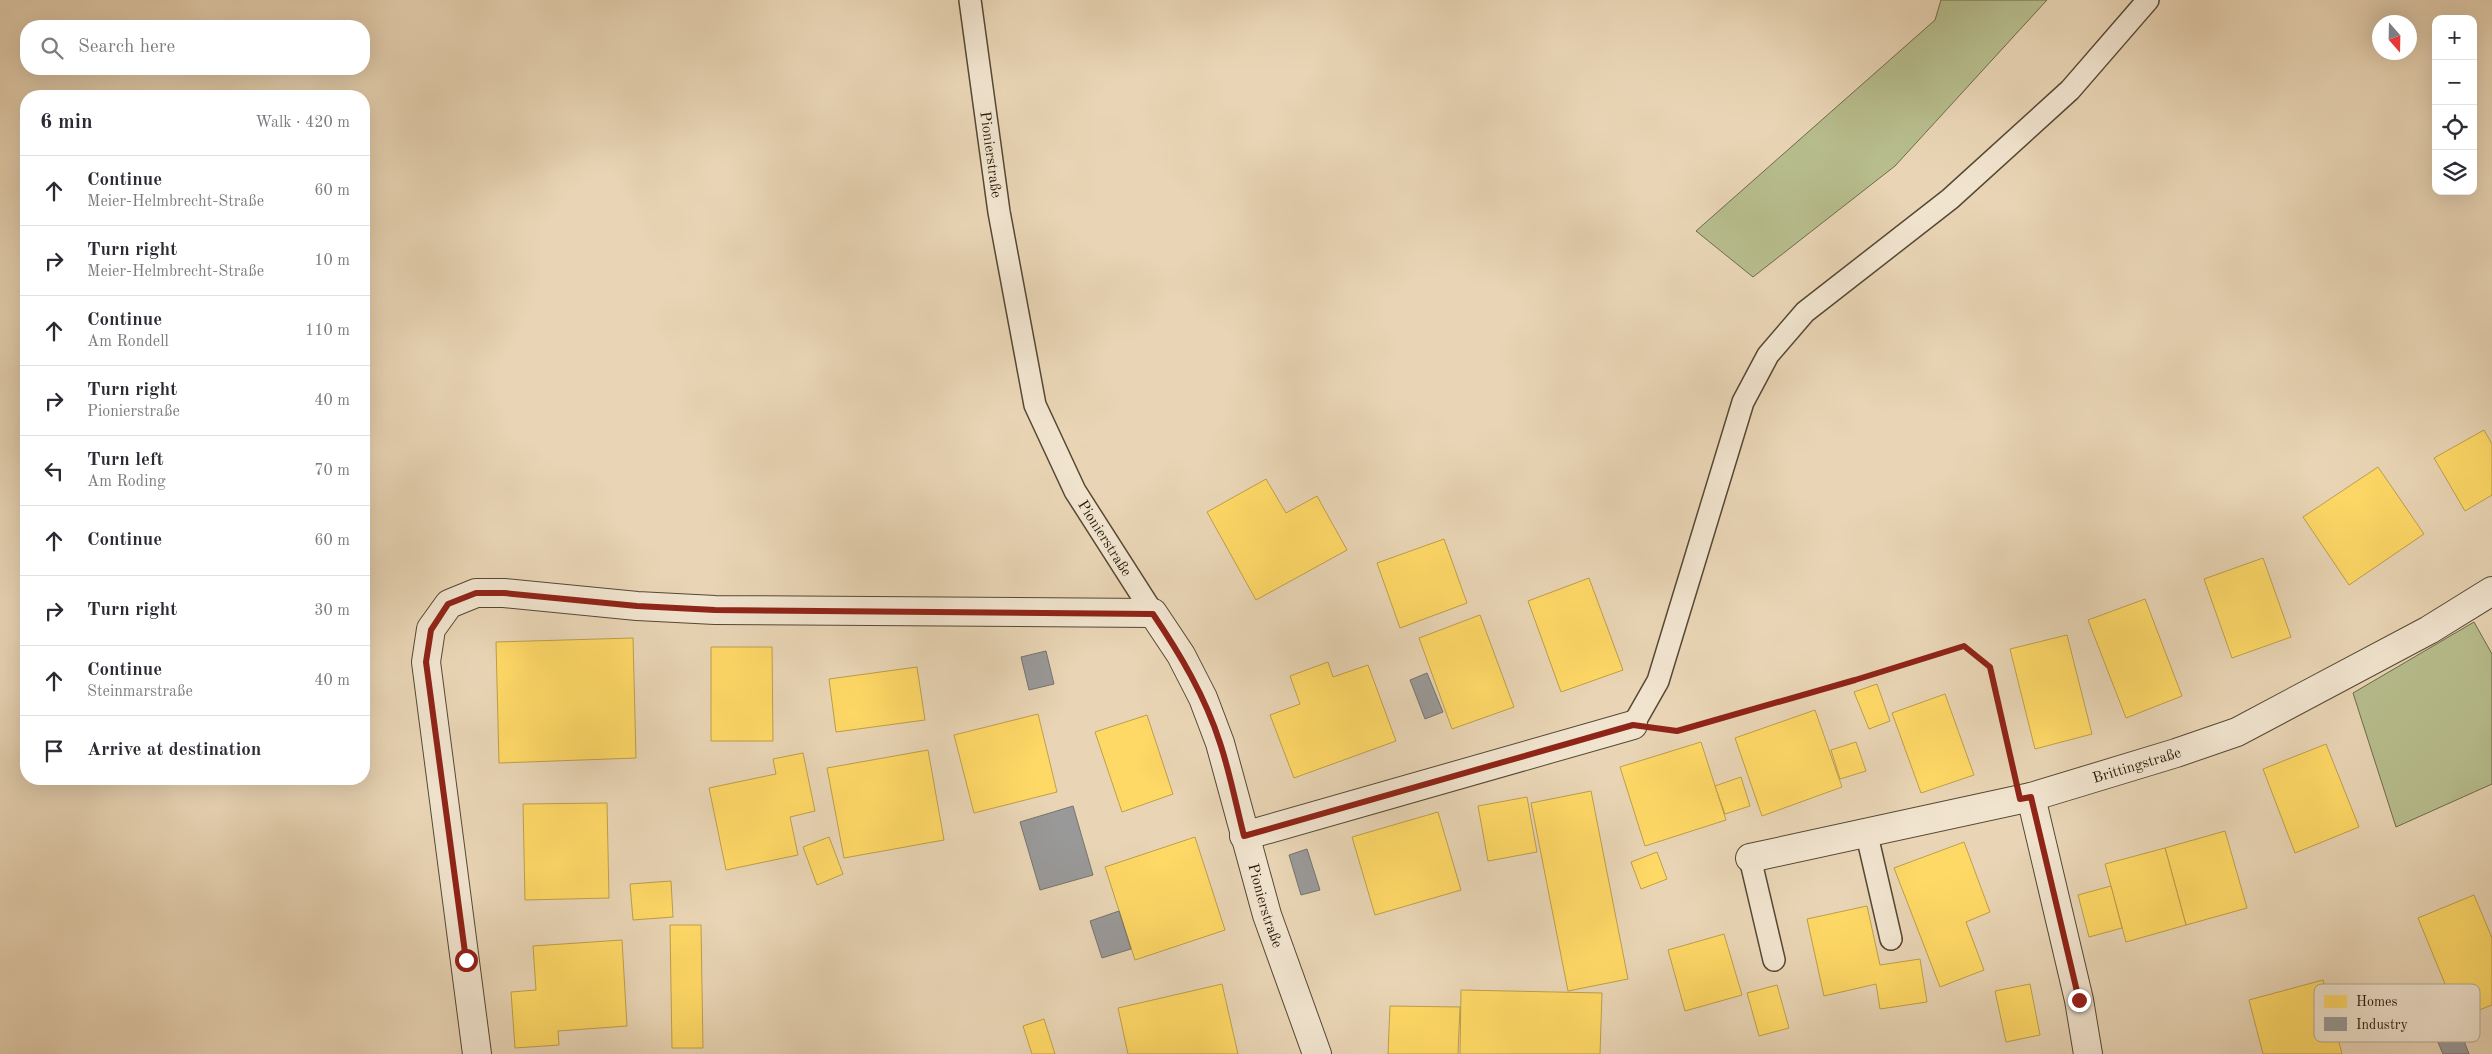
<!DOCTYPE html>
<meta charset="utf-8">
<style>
:root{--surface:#fff;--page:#f2f2f3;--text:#2b2b33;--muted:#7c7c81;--line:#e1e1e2}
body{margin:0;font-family:"Old Standard TT",serif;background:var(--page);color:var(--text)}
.controls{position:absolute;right:15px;top:15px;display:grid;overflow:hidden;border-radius:10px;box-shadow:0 5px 20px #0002}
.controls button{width:45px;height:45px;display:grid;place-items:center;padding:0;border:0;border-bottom:1px solid var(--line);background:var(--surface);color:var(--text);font:25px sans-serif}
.compass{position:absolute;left:2372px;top:15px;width:45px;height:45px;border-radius:50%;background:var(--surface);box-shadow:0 5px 20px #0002;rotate:160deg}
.stop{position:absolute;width:15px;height:15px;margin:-11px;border:4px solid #8f2418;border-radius:50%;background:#fff}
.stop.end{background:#8f2418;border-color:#fff;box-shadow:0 1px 5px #0008}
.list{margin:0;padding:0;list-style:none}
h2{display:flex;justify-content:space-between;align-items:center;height:65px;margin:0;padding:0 20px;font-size:21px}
h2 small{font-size:16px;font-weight:400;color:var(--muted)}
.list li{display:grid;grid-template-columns:32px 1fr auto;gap:15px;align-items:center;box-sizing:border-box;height:70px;padding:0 20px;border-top:1px solid var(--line)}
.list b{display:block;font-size:19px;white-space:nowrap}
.list p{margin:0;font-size:16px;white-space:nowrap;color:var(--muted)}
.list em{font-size:16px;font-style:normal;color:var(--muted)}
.icon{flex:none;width:28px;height:28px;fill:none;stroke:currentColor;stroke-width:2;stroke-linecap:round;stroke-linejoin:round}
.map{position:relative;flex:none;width:2492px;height:1054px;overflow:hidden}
.search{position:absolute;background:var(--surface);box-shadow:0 5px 20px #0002;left:20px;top:20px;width:350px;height:55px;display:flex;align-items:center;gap:12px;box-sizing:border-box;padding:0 18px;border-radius:20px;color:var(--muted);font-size:19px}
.panel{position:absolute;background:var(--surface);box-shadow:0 5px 20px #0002;left:20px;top:90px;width:350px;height:695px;border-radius:20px}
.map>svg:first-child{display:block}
.green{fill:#b7bd8d;stroke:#6e6b4a}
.homes{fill:#ffd966;stroke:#be9f4a}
.industry{fill:#999;stroke:#76736e}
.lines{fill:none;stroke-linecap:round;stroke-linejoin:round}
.service-casing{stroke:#564833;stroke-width:24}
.minor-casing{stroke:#564833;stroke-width:30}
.path{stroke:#251908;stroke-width:3;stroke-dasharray:4 2.5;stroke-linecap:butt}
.service{stroke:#f1e4cf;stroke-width:21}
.minor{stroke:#f1e4cf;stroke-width:28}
.route{stroke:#8f2418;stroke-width:6}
.labels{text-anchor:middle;stroke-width:5;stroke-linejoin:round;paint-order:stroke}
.street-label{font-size:15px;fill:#251908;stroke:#f1e4cf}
.key{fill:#f1e4cf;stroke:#b4a793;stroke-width:1}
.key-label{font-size:14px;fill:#251908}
</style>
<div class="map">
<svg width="2492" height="1054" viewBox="0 0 2492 1054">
<rect width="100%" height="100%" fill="#e9d5b5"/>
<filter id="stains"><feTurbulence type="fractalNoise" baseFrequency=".004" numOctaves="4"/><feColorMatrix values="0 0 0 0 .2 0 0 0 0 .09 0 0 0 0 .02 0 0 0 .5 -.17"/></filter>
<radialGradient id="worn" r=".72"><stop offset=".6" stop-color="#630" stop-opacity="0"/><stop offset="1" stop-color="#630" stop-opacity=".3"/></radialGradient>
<g class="green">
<polygon points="1941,0 2047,0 1895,166 1753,277 1696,231 1935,20"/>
<polygon points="2474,622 2492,654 2492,784 2396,827 2353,693"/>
</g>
<g class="homes">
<polygon points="2484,430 2492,444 2492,495 2465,511 2434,458"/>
<polygon points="2378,467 2424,534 2349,585 2303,517"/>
<polygon points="1266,479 1286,513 1317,496 1347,550 1256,600 1207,512"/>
<polygon points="1444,539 1467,603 1400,628 1377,563"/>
<polygon points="2263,558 2291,637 2232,658 2204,579"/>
<polygon points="1589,578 1623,670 1561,692 1528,601"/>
<polygon points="2145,599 2182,696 2126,718 2088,620"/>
<polygon points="1480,615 1514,707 1452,729 1419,638"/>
<polygon points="2067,635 2092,734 2035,749 2010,649"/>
<polygon points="633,638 636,758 499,763 496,642"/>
<polygon points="711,647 772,647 773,741 711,741"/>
<polygon points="1328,662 1333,677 1368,665 1396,741 1294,778 1270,715 1300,704 1290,676"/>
<polygon points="917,667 925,720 836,732 829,679"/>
<polygon points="1877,684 1890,721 1869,729 1854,692"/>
<polygon points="1945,694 1974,775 1921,793 1892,713"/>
<polygon points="1815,710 1842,787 1762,816 1735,738"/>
<polygon points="1038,714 1057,792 974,813 954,735"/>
<polygon points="1147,715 1173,794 1122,812 1095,732"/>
<polygon points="1701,742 1726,820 1645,846 1620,767"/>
<polygon points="1856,742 1866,771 1840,779 1831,750"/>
<polygon points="2326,744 2359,827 2295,853 2263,769"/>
<polygon points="928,750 944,840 844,858 827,768"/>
<polygon points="803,753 815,811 790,817 798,855 726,870 709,788 776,774 773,759"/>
<polygon points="1741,777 1750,806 1725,814 1715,786"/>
<polygon points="1591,791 1628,979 1568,991 1531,803"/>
<polygon points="1527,797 1537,852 1488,861 1478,806"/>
<polygon points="607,803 609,898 525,900 523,804"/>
<polygon points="1438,812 1461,890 1375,915 1352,837"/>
<polygon points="2225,831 2247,908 2186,925 2165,848"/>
<polygon points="829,837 843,874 817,885 803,847"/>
<polygon points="1195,837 1225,930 1135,960 1105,867"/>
<polygon points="1964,842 1990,912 1966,922 1984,970 1940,987 1894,868"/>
<polygon points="2165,848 2186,925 2126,942 2105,864"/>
<polygon points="1657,852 1667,879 1641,889 1631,862"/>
<polygon points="671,881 673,917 633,920 630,884"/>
<polygon points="2111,886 2122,928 2089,937 2078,895"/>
<polygon points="2474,895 2492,938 2492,1005 2459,1018 2418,918"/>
<polygon points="1867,906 1880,965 1920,959 1927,1002 1880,1009 1876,984 1824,996 1807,919"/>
<polygon points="670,925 701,925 703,1048 672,1048"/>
<polygon points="1724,934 1742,995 1685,1011 1668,950"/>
<polygon points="622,940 627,1026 558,1031 559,1045 515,1048 511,992 536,990 533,946"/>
<polygon points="2323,980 2342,1054 2263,1054 2249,1000"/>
<polygon points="1222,984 1238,1054 1128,1054 1118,1008"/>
<polygon points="2030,984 2040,1035 2006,1042 1995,991"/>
<polygon points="1777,985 1789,1028 1759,1036 1747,993"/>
<polygon points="1461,990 1602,993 1600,1054 1460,1054"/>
<polygon points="1390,1006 1460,1007 1458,1054 1388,1054"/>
<polygon points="1044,1019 1055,1054 1032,1054 1023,1026"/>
</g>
<g class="industry">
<polygon points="1046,651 1054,684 1029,690 1021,657"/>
<polygon points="1427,673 1443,712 1425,719 1410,680"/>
<polygon points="1073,806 1093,875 1040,890 1020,822"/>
<polygon points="1307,849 1320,890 1301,895 1289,855"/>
<polygon points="1119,911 1131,949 1102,958 1090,921"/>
<polygon points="2460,1030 2469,1054 2443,1054 2437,1040"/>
</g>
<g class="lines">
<defs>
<g id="service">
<path id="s1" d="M970 0 999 212 1035 405 1075 491 1153 613"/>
<polyline points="1633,725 1658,681 1743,402 1768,355 1805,312 1950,199 2070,90 2148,0"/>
<polyline points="1866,831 1891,939"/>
<polyline points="1750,858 1774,960"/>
</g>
<g id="minor">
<polyline points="2031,797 2079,1000 2088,1054"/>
<polyline points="1244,836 1633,725"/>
<path id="s2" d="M1750 858 2031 797 2176 753 2237 732 2429 630 2492 591"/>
<path id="s3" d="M477 1054 426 662 431 629 449 604 476 593H504L637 606 715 610 1153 613 1181 655 1203 698 1220 743 1267 915 1317 1054"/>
</g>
</defs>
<use href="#service" class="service-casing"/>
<use href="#minor" class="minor-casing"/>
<polyline class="path" points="1668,730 1677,731 1855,680 1964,646 1990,667 2012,765"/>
<use href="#service" class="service"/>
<use href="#minor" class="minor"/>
</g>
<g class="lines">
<path class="route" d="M466 960 426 662 431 630 448 604 476 593H504L637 606 715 610 1153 614C1180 654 1205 696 1220 743 1230 773 1236 805 1244 836L1633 725 1677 731 1855 680 1964 646 1990 667 2020 799 2031 797 2079 1000"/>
</g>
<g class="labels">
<g class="street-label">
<text dy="5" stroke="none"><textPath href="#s1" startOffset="156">Pionierstraße</textPath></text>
<text dy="5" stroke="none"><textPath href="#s1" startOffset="561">Pionierstraße</textPath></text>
<text dy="5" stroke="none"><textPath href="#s2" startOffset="398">Brittingstraße</textPath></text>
<text dy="5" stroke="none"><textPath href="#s3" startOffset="1482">Pionierstraße</textPath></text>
</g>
</g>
<rect x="2314" y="984" width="166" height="58" rx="8" class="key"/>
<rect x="2324" y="995" width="23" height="13" fill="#ffd966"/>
<rect x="2324" y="1017" width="23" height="14" fill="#999"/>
<g class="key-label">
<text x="2356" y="1006">Homes</text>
<text x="2356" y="1029">Industry</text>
</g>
<rect width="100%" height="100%" filter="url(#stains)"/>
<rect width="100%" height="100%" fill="url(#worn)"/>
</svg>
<div class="controls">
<button>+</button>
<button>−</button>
<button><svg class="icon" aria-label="locate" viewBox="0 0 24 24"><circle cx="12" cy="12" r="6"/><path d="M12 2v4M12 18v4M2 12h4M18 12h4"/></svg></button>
<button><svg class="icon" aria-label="layers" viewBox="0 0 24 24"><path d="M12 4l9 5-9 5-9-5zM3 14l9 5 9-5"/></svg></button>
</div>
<svg class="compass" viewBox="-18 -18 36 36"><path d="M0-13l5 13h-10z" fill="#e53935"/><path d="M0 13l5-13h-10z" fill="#7c7c81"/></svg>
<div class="stop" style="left:466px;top:960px"></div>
<div class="stop end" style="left:2079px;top:1000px"></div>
<div class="search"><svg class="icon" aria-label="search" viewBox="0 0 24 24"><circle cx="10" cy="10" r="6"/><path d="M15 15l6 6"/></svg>Search here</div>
<section class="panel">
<h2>6 min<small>Walk · 420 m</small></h2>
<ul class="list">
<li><svg class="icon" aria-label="ahead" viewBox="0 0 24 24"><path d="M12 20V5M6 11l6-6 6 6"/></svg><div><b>Continue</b><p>Meier-Helmbrecht-Straße</p></div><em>60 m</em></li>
<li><svg class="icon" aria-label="right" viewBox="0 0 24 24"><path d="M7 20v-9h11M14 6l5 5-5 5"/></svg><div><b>Turn right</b><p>Meier-Helmbrecht-Straße</p></div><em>10 m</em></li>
<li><svg class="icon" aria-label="ahead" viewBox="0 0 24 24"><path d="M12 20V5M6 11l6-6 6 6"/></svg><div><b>Continue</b><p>Am Rondell</p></div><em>110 m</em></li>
<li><svg class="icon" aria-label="right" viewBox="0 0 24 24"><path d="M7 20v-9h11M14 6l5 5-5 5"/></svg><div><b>Turn right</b><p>Pionierstraße</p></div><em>40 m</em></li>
<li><svg class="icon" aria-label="left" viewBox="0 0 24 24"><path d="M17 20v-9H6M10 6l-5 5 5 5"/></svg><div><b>Turn left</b><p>Am Roding</p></div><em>70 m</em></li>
<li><svg class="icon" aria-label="ahead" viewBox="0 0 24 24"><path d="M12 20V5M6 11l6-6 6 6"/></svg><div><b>Continue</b></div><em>60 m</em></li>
<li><svg class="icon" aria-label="right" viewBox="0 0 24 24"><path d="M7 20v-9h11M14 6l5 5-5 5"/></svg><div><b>Turn right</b></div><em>30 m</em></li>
<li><svg class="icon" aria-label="ahead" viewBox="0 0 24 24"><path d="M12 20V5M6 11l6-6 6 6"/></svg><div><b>Continue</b><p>Steinmarstraße</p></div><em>40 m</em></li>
<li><svg class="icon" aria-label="arrive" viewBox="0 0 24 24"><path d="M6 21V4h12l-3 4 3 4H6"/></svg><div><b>Arrive at destination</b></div></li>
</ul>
</section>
</div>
